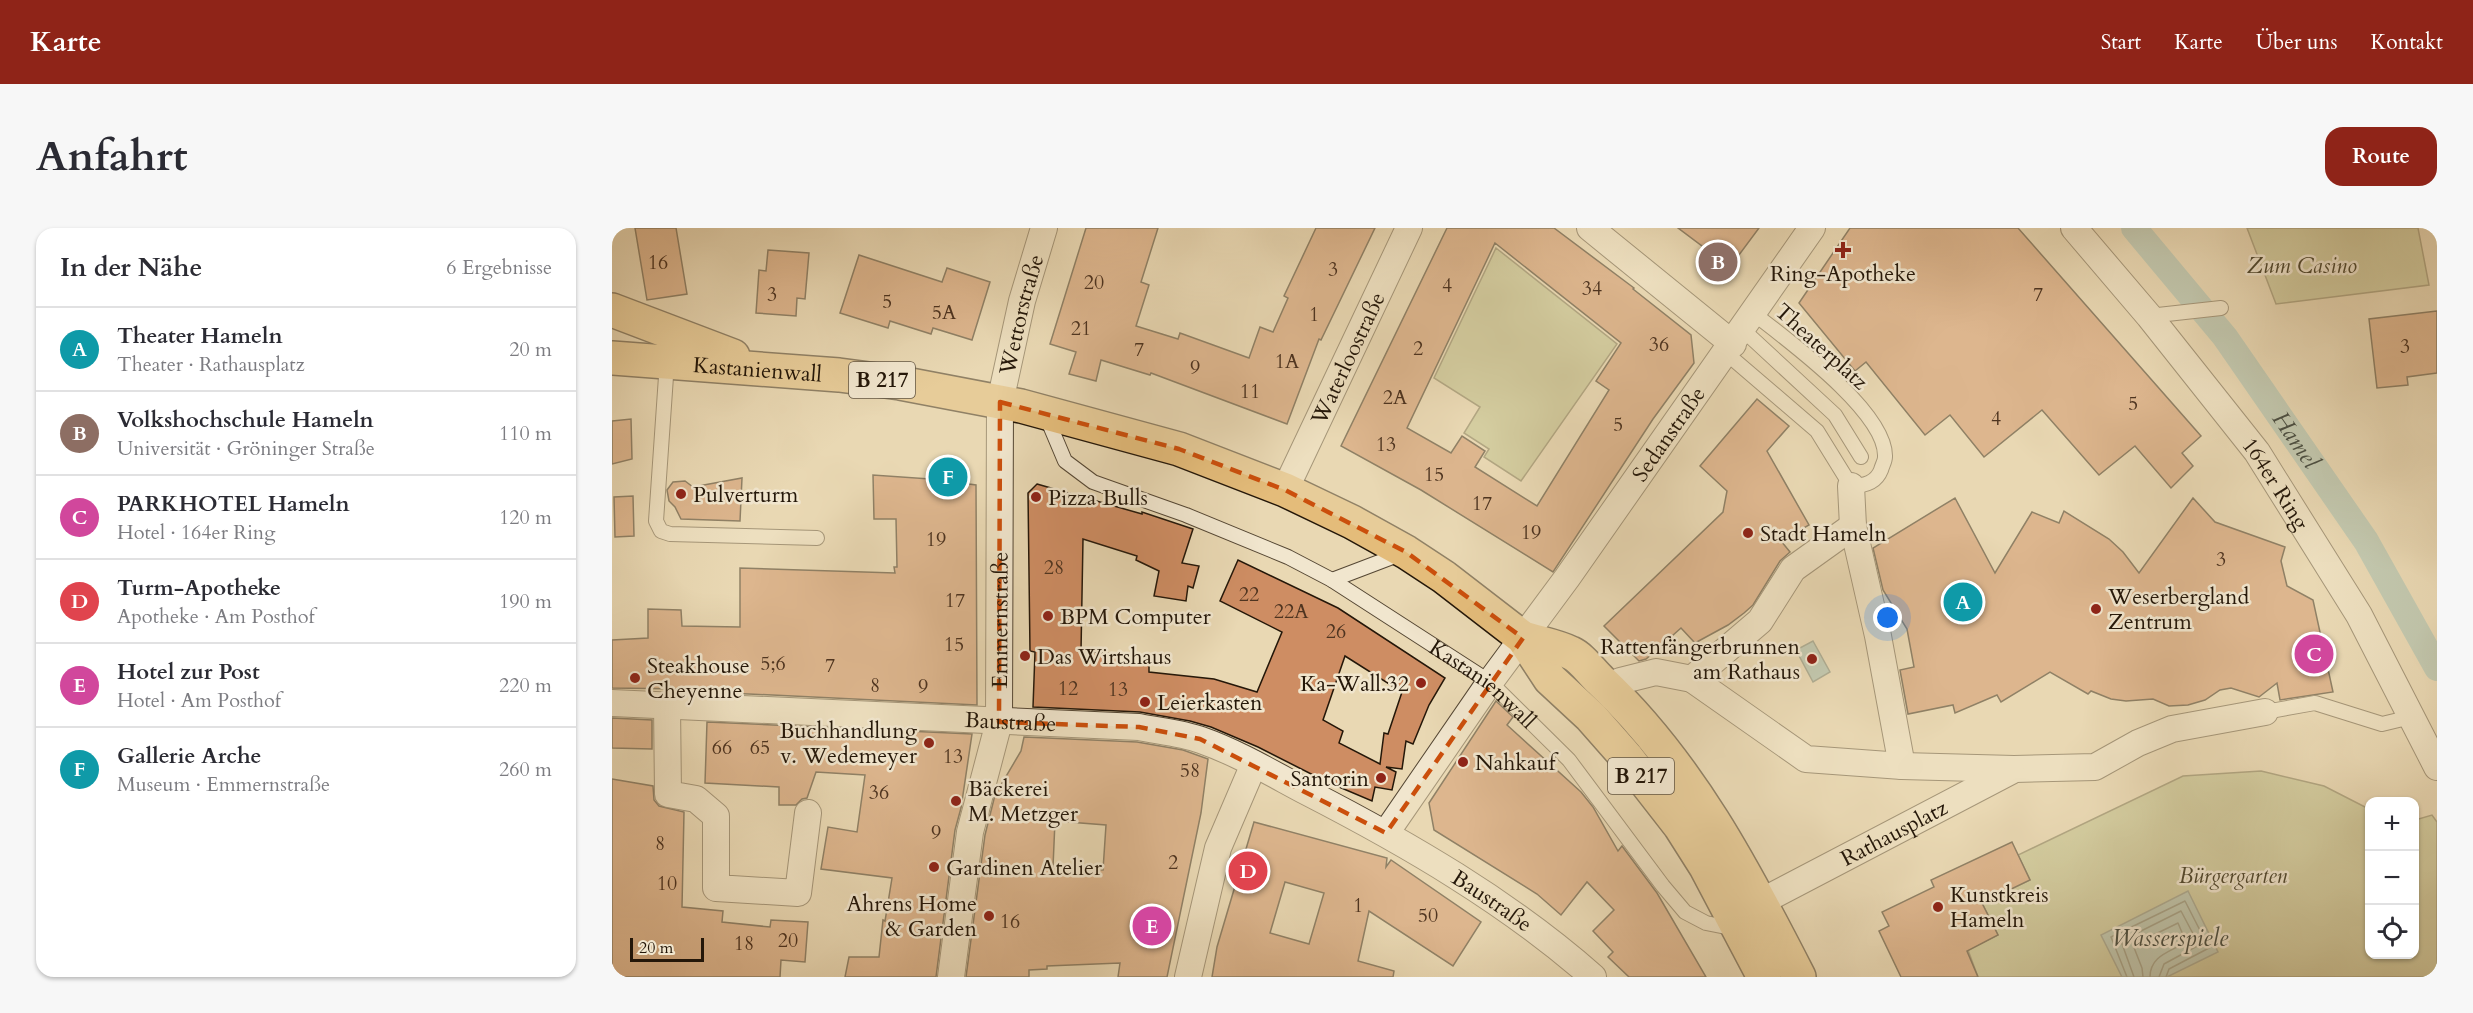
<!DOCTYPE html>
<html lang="de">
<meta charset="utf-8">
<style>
:root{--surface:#fff;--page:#f7f7f7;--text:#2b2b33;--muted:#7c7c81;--line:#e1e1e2;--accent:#8f2418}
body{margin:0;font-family:Cardo,serif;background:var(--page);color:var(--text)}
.controls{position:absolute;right:18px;bottom:18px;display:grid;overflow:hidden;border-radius:12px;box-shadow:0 2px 4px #0004}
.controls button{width:54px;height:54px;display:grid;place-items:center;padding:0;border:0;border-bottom:2px solid var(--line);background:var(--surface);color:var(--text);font:30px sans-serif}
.scale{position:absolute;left:18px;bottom:15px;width:74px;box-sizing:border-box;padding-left:6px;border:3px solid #241709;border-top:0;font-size:16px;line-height:21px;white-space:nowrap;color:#241709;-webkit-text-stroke:4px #f1e6ce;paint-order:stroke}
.you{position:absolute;left:1276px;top:390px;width:21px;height:21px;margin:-15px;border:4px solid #fff;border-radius:50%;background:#1a73e8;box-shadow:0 0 0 9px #1a73e833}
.badge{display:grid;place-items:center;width:39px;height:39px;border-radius:50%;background:var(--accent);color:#fff;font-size:20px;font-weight:700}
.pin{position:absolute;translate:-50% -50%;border:3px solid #fff;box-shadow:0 2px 6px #0006}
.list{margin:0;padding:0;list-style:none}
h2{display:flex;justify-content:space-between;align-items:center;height:78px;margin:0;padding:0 24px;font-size:26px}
h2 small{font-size:20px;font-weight:400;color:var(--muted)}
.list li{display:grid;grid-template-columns:39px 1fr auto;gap:18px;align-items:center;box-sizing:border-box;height:84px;padding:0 24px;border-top:2px solid var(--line)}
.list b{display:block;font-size:22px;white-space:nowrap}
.list p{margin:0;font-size:20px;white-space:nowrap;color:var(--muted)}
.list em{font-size:20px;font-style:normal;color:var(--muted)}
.icon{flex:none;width:33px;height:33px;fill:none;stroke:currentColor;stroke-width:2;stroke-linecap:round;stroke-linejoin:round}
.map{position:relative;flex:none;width:1825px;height:749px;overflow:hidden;border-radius:18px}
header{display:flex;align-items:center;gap:36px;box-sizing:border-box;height:84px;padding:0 30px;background:var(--accent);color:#fff}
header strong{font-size:28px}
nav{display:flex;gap:33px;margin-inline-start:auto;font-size:21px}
.intro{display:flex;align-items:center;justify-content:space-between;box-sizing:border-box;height:144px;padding:0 36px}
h1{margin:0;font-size:42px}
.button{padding:15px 27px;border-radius:18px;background:var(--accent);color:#fff;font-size:21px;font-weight:700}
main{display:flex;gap:36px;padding:0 36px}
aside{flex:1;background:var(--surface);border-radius:18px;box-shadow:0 2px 4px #0004}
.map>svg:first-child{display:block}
.green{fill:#bbbe89;stroke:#706a49;stroke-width:1.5}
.water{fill:#97b9b0;stroke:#69786d;stroke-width:1.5}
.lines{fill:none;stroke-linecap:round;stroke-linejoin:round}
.shore{stroke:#5e685c;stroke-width:1.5}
.canal{stroke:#97b9b0;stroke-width:26}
.building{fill:#ce8d63;stroke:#241709;stroke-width:1.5;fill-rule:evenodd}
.lane-casing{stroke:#554734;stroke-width:16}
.street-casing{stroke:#554734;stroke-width:28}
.primary-casing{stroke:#241709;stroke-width:36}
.lane{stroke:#f1e6ce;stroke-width:14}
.street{stroke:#f1e6ce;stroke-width:26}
.primary{stroke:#e4bc7a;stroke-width:33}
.marked{fill:none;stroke:#cb4f0c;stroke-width:4.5;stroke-dasharray:12 8;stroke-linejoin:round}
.poi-dot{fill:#8f2418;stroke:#f1e6ce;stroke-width:2}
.labels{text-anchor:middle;stroke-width:5;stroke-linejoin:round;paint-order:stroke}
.number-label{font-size:20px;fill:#4e3420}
.shield{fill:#f1e6ce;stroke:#625544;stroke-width:1.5}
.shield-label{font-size:21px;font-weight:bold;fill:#241709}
.park-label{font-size:22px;font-style:italic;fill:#51492f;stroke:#f1e6ce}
.poi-label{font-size:22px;fill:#241709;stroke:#f1e6ce;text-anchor:start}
.street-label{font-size:22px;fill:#241709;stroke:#f1e6ce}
.water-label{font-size:24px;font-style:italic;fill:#4c5043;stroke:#f1e6ce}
</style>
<header>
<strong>Karte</strong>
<nav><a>Start</a><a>Karte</a><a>Über uns</a><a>Kontakt</a></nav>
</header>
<div class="intro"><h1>Anfahrt</h1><a class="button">Route</a></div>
<main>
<aside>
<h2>In der Nähe<small>6 Ergebnisse</small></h2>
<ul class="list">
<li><span class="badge" style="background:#0f9aa8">A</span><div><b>Theater Hameln</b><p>Theater · Rathausplatz</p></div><em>20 m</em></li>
<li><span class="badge" style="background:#8d6e63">B</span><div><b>Volkshochschule Hameln</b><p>Universität · Gröninger Straße</p></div><em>110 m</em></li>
<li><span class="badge" style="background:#d1479c">C</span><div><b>PARKHOTEL Hameln</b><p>Hotel · 164er Ring</p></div><em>120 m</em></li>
<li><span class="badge" style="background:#e0444e">D</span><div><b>Turm-Apotheke</b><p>Apotheke · Am Posthof</p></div><em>190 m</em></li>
<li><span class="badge" style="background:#d1479c">E</span><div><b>Hotel zur Post</b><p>Hotel · Am Posthof</p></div><em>220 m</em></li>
<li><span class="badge" style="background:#0f9aa8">F</span><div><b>Gallerie Arche</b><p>Museum · Emmernstraße</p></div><em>260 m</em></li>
</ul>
</aside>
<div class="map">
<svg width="1825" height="749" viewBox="0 0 1825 749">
<rect width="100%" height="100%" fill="#e9d8b3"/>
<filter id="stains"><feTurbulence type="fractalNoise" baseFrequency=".00333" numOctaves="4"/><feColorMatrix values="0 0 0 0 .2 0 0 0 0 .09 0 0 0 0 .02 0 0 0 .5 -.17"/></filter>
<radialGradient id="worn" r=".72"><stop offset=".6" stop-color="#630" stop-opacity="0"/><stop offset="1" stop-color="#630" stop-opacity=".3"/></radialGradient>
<g class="green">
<polygon points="1635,0 1806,0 1817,57 1664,76"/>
<polygon points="884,20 1005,116 909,253 872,229 877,221 852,205 868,179 822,150"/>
<polygon points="1649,543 1712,558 1757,581 1758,726 1802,726 1803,592 1820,587 1825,594 1825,749 1366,749 1356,722 1386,707 1370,675 1418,652 1406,627 1571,548"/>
</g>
<g class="water">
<polygon points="1201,413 1218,444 1201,454 1184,422"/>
<polygon points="1576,663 1606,724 1555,749 1510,749 1489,707"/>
</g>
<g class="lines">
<g class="shore">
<polyline points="1515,749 1499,709 1573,673 1597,720 1557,741 1554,749"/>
<polyline points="1522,749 1509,713 1569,683 1587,717 1552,736 1547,749"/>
<path d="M1531 749 1530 740 1521 717 1566 695 1574 714C1559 724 1538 727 1538 749"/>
</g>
<path class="canal" id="s1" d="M1522 0 1613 109 1754 313 1825 440"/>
</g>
<g class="building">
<polygon points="23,0 64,0 75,66 35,72"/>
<polygon points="474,0 546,0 529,54 537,57 524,98 566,111 568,105 637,130 648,99 661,104 676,70 672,68 704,0 763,0 709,112 707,111 675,196 539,145 538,147 489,132 484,153 457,146 464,124 438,116"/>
<path d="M835 0H942L1022 60 1021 61 1079 107 1082 135 1041 191 941 344 809 262 729 218ZM883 15 1009 115 984 153 997 162 925 278 863 239 873 223 850 208 839 225 795 200Z"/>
<polygon points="1066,0 1147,0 1118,39"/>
<polygon points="1238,0 1406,0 1589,208 1570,225 1581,238 1559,260 1523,218 1487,247 1430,182 1372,229 1338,187 1313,207 1254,134 1243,143 1187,75"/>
<polygon points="156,22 197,25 193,71 185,70 184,88 144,85 147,42 154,43"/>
<polygon points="247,27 330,54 335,40 378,54 360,112 321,100 319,106 278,93 276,100 228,85"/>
<polygon points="1825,83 1825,145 1795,149 1796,157 1765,160 1757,91"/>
<polygon points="1145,171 1177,198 1155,223 1197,297 1169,313 1178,324 1168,333 1141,377 1132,385 1116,397 1083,415 1069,400 1034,431 1027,433 992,398 1111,284 1115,263 1088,238"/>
<polygon points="19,191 20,231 0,236 0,193"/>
<polygon points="331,237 342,238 357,256 364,257 365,477 96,464 96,463 70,461 0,460 0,412 36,410 36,381 69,382 70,398 128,399 128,340 283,345 282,339 285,339 284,291 262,291 261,247 318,251"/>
<polygon points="130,250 128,293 69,291 63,279 57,273 55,262 61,254 73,253 81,259"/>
<path d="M425 256 530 286V284L581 301 570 335 587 338 581 360 576 358 574 373 542 368 547 343 524 332 525 328 471 311 469 423 522 428V435H537V444L602 451 645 464 670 404 608 373 626 332 726 380 833 450 817 477 801 516 794 513 790 541 774 539 784 544 780 562 763 559 760 573 713 553 646 519 599 499 578 493 528 484 421 479 423 424 418 423 416 265ZM733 428 790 464 776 506 772 505 768 536 727 515 731 503 711 492Z"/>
<polygon points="21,268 22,308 3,309 2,269"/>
<polygon points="1343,270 1383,345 1420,284 1447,295 1452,283 1497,311 1511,324 1527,345 1581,270 1603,294 1673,319 1669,333 1675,358 1701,372 1721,464 1668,472 1665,455 1647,469 1619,460 1608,462 1593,472 1576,477 1557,478 1541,471 1514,473 1499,471 1479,463 1476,466 1438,444 1389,474 1385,467 1343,485 1341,477 1296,486 1288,442 1302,439 1295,401 1271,362 1261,320"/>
<polygon points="884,473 901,489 895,497 969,564 981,579 1006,623 1010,618 1045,665 1094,749 1017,749 996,729 1001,724 981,703 1002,682 975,654 949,687 925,666 822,602 817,575"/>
<polygon points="0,490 40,492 40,521 0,520"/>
<polygon points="95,494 360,506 349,580 343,602 324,749 233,749 237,729 267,729 271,692 273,693 280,650 209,641 216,599 245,604 253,547 204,544 195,570 190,571 184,577 167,577 167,559 93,555"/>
<path d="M412 509 525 514 571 522 596 531 589 585 555 749H506L508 735 435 738V741L417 742V749H354L373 607 383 567 409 523ZM443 593 494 597 491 642 441 639Z"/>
<polygon points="0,551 41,558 42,572 47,578 72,584 70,679 111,683 110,694 158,699 159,692 196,694 193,734 169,732 168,749 0,749"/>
<path d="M642 594 775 630 774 639 779 632 869 694 841 738 757 683 746 733 782 743 781 749H600L605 719ZM673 654 712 665 697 716 658 705Z"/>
<polygon points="1400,614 1418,652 1370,675 1386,707 1355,723 1366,749 1289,749 1267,703 1277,698 1270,684 1322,659 1319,652"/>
</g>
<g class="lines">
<defs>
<g id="lane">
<polyline points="1537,88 1609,80"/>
<polyline points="1130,101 1223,187 1249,229"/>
<path d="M1114 125 1205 203 1239 258C1252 258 1264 255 1269 242 1270 238 1273 233 1273 229 1275 184 1174 111 1141 85"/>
<polyline points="55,134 44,293 49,303 58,306 205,310"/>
<path id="s2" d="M434 188 453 233 481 254 574 287 676 329 720 352 878 454 957 532 1051 658 1073 684 1094 695 1124 701"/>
<polyline points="720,352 791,325"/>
<polyline points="1653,484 1703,475 1770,496 1799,489"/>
</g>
<g id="street">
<polyline points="978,0 1121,116"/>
<path id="s3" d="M1462 0 1537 88 1645 224 1747 387 1825 539"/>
<polyline points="1239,258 1241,298 1266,408 1290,538"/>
<path id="s4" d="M673 262 797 0"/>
<polyline points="1080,451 1194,531 1290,538 1402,541 1483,539 1526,515 1560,501 1653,484"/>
<polyline points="1008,453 1044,444 1080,451 1148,393 1181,341 1241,298"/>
<path id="s5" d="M0 475 527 499C547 503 570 505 589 512 626 525 661 546 695 564 796 616 896 674 981 749"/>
<polyline points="55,477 56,566 84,571 104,588 104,660 186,665 196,585"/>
<path id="s6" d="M774 605 878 454 955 350 1200 0"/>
<path id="s7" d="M1162 667 1399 543"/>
<path id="s8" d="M339 749 358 604 387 494 388 174 410 73 432 0"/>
<polyline points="576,749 606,620 642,536"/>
</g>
<g id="primary">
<polyline points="0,82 121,128"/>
<path id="s9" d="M0 130 227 147 288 155 409 178 567 221 673 262 740 294 794 324 832 349 911 410 938 451 979 489 1015 530 1068 598 1094 639 1152 749"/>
<path d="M911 410C927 415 945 418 959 425 970 430 980 445 989 453 1077 536 1133 643 1187 749"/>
</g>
</defs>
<use href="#lane" class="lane-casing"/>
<use href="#street" class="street-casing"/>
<use href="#primary" class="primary-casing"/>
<use href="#lane" class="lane"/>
<use href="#street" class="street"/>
<use href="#primary" class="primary"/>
</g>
<path d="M0 0H1825V749H0ZM388 174 567 221 673 262 794 324 911 410 774 605 588 511 527 499 387 494Z" fill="#e9d8b3" fill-opacity=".55" fill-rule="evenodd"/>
<path class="marked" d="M388 174 567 221 673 262 794 324 911 410 774 605 588 511 527 499 387 494Z"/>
<g class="poi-dot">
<path d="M1228 13h6v6h6v6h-6v6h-6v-6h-6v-6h6z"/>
<circle cx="69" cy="266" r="6"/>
<circle cx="424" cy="269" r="6"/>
<circle cx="1136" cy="305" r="6"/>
<circle cx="1484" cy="381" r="6"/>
<circle cx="436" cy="388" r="6"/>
<circle cx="413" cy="428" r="6"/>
<circle cx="1200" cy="431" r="6"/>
<circle cx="23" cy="450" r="6"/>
<circle cx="809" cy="455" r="6"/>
<circle cx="533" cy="474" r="6"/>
<circle cx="317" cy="515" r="6"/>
<circle cx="851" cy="534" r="6"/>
<circle cx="769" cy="550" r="6"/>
<circle cx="344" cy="573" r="6"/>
<circle cx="322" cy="639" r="6"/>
<circle cx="1326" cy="679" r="6"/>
<circle cx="377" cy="688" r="6"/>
</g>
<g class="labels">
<g class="number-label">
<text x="46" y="41">16</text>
<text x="721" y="48">3</text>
<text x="482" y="61">20</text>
<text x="835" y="64">4</text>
<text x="980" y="67">34</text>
<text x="160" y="73">3</text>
<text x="1426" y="73">7</text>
<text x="275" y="80">5</text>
<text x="332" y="91">5A</text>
<text x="702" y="93">1</text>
<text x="469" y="107">21</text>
<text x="1047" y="123">36</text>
<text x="1793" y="125">3</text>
<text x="806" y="127">2</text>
<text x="527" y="128">7</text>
<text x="675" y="140">1A</text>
<text x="583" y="146">9</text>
<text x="638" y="170">11</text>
<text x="783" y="176">2A</text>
<text x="1521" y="182">5</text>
<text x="1384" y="197">4</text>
<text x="1006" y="203">5</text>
<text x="774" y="223">13</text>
<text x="822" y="253">15</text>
<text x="870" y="282">17</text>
<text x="919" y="311">19</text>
<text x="324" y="318">19</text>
<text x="1609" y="338">3</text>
<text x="442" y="346">28</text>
<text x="637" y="373">22</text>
<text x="343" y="379">17</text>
<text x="679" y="390">22A</text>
<text x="724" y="410">26</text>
<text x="342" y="423">15</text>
<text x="161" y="442">5;6</text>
<text x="218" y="444">7</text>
<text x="263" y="464">8</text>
<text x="311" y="465">9</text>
<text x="456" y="467">12</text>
<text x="506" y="468">13</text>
<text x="110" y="526">66</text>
<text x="148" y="526">65</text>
<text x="341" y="535">13</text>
<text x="578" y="549">58</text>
<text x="267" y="571">36</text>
<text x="324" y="611">9</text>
<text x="48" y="622">8</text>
<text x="561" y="641">2</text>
<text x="55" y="662">10</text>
<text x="746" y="684">1</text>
<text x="816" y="694">50</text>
<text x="398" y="700">16</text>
<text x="176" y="719">20</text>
<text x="132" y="722">18</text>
</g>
<g class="shield">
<rect x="237" y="134" width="66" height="36" rx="4.5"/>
<rect x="996" y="530" width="66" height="36" rx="4.5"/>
</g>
<g class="shield-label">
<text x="270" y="159">B 217</text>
<text x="1029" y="555">B 217</text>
</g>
<g class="park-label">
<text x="1690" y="45">Zum Casino</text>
<text x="1621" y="655">Bürgergarten</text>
</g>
<g class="poi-label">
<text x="1231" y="53" text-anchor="middle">Ring-Apotheke</text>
<text x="81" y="274">Pulverturm</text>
<text x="436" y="277">Pizza Bulls</text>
<text x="1148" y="313">Stadt Hameln</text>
<text x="1496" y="376">Weserbergland<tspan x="1496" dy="25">Zentrum</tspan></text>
<text x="448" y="396">BPM Computer</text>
<text x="1188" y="426" text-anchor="end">Rattenfängerbrunnen<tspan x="1188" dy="25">am Rathaus</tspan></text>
<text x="425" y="436">Das Wirtshaus</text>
<text x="35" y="445">Steakhouse<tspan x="35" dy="25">Cheyenne</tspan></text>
<text x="797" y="463" text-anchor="end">Ka-Wall.32</text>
<text x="545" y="482">Leierkasten</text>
<text x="305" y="510" text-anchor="end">Buchhandlung<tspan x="305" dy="25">v. Wedemeyer</tspan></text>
<text x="863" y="542">Nahkauf</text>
<text x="757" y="558" text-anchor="end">Santorin</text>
<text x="356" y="568">Bäckerei<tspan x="356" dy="25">M. Metzger</tspan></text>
<text x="334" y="647">Gardinen Atelier</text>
<text x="1338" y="674">Kunstkreis<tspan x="1338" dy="25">Hameln</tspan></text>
<text x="365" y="683" text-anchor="end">Ahrens Home<tspan x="365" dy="25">&amp; Garden</tspan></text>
</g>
<g class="street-label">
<text dy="8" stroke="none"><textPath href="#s8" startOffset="670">Wettorstraße</textPath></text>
<text transform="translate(1210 118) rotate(42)" y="8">Theaterplatz</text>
<text dy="8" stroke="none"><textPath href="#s4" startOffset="146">Waterloostraße</textPath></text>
<text dy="8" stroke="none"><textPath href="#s9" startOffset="146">Kastanienwall</textPath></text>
<text dy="8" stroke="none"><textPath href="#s6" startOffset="489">Sedanstraße</textPath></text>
<text dy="8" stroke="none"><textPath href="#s3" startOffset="326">164er Ring</textPath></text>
<text dy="8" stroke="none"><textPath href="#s8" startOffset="362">Emmernstraße</textPath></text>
<text dy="8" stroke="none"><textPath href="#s2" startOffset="526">Kastanienwall</textPath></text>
<text dy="8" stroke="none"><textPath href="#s5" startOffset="399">Baustraße</textPath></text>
<text dy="8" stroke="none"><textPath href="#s7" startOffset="135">Rathausplatz</textPath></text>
<text dy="8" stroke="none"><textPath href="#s5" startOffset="924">Baustraße</textPath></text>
</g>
<g class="water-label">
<text dy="8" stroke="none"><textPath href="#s1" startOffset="267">Hamel</textPath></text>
<text x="1558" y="718">Wasserspiele</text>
</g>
</g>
<rect width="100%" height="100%" filter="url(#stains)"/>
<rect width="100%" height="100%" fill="url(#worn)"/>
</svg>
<div class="controls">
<button>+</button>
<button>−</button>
<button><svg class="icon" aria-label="locate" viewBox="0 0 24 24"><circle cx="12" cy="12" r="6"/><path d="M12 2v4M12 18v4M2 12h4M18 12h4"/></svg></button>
</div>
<div class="scale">20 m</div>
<div class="you"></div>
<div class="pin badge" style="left:1351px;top:374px;background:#0f9aa8">A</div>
<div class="pin badge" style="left:1106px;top:34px;background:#8d6e63">B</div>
<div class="pin badge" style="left:1702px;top:426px;background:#d1479c">C</div>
<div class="pin badge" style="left:636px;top:643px;background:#e0444e">D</div>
<div class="pin badge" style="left:540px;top:698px;background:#d1479c">E</div>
<div class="pin badge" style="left:336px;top:249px;background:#0f9aa8">F</div>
</div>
</main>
